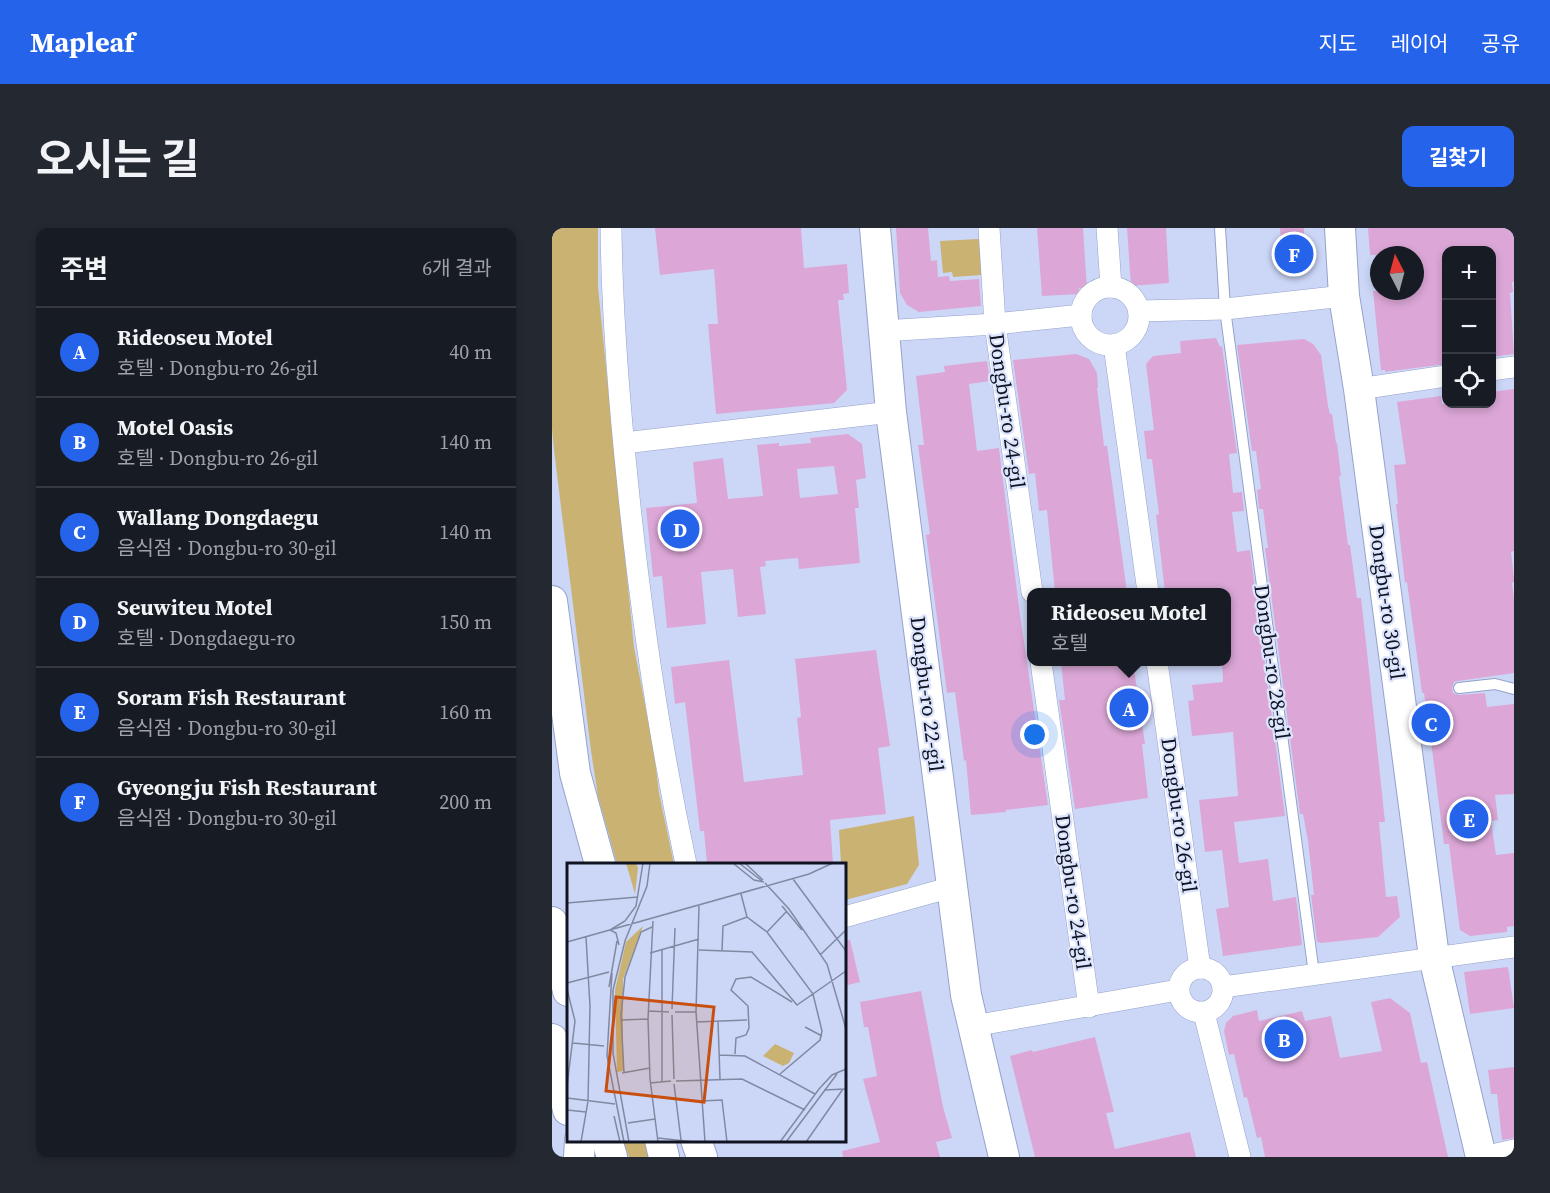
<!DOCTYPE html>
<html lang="ko">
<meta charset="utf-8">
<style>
:root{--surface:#171b24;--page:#242831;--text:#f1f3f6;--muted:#9ea1a6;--line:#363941;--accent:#2563eb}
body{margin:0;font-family:"Source Serif 4","Noto Sans KR",serif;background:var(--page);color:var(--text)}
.controls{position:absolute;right:18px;top:18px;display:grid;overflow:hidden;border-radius:12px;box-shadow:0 3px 9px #0003}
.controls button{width:54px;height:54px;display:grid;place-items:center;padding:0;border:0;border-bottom:2px solid var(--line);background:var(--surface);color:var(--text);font:30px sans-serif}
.compass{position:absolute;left:818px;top:18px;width:54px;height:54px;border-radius:50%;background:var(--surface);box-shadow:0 3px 9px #0003;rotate:354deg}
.you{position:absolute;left:483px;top:507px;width:21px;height:21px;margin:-15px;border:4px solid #fff;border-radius:50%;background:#1a73e8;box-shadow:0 0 0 9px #1a73e833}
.badge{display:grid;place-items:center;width:39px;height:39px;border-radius:50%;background:var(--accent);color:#fff;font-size:20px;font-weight:700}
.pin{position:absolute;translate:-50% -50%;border:3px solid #fff;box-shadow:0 2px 6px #0006}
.popup{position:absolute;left:475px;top:360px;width:204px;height:78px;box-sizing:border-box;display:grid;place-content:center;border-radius:12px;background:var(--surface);filter:drop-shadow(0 2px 4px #0005);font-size:20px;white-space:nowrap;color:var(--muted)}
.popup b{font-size:22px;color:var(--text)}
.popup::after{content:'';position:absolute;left:50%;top:100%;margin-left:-12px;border:12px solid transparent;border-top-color:var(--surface)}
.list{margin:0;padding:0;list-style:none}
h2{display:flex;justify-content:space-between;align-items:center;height:78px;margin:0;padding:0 24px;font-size:26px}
h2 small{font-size:20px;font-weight:400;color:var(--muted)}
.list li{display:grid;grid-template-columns:39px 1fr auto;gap:18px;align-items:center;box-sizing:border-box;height:90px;padding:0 24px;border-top:2px solid var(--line)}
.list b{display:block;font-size:22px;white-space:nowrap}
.list p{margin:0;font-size:20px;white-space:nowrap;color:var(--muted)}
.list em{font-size:20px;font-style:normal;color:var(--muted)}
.icon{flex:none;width:33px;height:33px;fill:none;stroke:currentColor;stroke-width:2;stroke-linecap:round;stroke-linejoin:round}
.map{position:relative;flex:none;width:962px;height:929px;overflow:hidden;border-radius:12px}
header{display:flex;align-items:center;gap:36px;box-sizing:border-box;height:84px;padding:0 30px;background:var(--accent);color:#fff}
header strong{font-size:28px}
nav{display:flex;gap:33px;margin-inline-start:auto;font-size:21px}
.intro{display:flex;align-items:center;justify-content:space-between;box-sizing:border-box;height:144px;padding:0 36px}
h1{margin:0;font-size:42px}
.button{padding:15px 27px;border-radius:12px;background:var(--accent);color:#fff;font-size:21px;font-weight:700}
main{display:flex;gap:36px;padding:0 36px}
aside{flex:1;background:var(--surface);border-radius:12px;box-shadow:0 3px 9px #0003}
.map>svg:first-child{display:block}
.green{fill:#cab273}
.building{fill:#dca7d7;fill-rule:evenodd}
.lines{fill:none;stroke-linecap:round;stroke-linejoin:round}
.lane-casing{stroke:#94a2c8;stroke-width:12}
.street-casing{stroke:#94a2c8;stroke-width:22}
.secondary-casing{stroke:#94a2c8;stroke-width:32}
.lane{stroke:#fff;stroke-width:10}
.street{stroke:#fff;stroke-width:21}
.secondary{stroke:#fff;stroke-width:30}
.labels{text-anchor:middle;stroke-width:4.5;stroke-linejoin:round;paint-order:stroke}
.street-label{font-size:21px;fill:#101422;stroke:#dce5fd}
.inset-road{fill:none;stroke:#8189a2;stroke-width:1.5}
.view{fill:#c84f0f;fill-opacity:0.15;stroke:#c84f0f;stroke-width:3}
.inset-edge{fill:none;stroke:#101422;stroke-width:3}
</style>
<header>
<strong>Mapleaf</strong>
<nav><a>지도</a><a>레이어</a><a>공유</a></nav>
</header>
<div class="intro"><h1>오시는 길</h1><a class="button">길찾기</a></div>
<main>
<aside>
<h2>주변<small>6개 결과</small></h2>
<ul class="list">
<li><span class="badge">A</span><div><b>Rideoseu Motel</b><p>호텔 · Dongbu-ro 26-gil</p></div><em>40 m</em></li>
<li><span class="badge">B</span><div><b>Motel Oasis</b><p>호텔 · Dongbu-ro 26-gil</p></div><em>140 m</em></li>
<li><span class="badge">C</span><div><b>Wallang Dongdaegu</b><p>음식점 · Dongbu-ro 30-gil</p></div><em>140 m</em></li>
<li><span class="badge">D</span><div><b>Seuwiteu Motel</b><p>호텔 · Dongdaegu-ro</p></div><em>150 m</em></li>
<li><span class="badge">E</span><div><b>Soram Fish Restaurant</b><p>음식점 · Dongbu-ro 30-gil</p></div><em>160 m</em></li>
<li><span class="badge">F</span><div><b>Gyeongju Fish Restaurant</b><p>음식점 · Dongbu-ro 30-gil</p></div><em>200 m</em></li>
</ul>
</aside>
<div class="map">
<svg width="962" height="929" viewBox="0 0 962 929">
<rect width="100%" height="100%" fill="#ccd7f8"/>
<g class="green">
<polygon points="0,0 46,0 46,59 82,419 102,524 107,565 122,636 65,636 46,568 39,523 2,222 0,200"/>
<polygon points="427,11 430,47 401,49 400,44 391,45 388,13"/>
<polygon points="362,588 367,637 355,656 293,672 292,636 289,636 287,602"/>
<polygon points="71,913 92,913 98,929 77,929"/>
</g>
<g class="building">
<polygon points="103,0 249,0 252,40 295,36 297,65 291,66 292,72 286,72 295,162 282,175 164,186 156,96 166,96 162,41 108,47"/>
<polygon points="344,0 376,0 379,33 385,32 386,49 397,48 398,53 427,51 429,78 367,84 355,77 348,65"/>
<polygon points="485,0 531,0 535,60 527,60 528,66 490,68"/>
<polygon points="575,0 614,0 617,55 579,58"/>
<polygon points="728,0 752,0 752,8 755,8 756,30 746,41 731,42"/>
<polygon points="816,0 962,0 962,54 960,54 961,64 958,65 962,126 939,129 939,22 894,22 894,136 833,144 833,142 829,142 821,63 863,63 863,27 818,27"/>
<polygon points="664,110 668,119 670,118 685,225 677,226 681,265 690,264 692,283 680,284 685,324 698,322 733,588 682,594 687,635 716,631 721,673 744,669 750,717 671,728 664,681 677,679 670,622 653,624 647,572 686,568 681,504 640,508 636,473 642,472 640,457 671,454 670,434 675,434 675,364 613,364 604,287 607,286 600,231 595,231 592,203 602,202 594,136 601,128 629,125 628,113"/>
<polygon points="752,111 761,116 769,127 776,178 778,186 780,186 784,215 785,215 789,248 787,248 796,317 798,317 805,370 809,370 815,424 833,594 827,594 834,669 845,668 848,689 826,709 769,715 765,714 759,667 762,667 756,613 751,586 748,586 713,320 716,320 711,281 707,281 705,262 709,261 704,223 700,223 685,117"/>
<polygon points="524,126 537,131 545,145 546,159 545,160 552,218 555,218 575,364 503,364 495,282 487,283 483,245 477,246 461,132"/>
<polygon points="435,133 438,153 417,156 425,223 447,220 468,387 496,577 454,582 454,584 419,587 414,532 412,533 403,464 395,465 374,307 378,306 366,217 372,217 364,148 393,144 392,138"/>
<polygon points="962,161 962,323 959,324 962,350 962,354 960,355 962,370 962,445 906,453 902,454 900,460 901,465 907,467 933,465 935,479 962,476 962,566 943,567 946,592 939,593 944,627 962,625 962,698 955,699 955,704 918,708 908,702 897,616 892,616 878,505 872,465 870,465 855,354 853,355 844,276 846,276 842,237 854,236 845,174 889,168 890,176 939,176 939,164"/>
<path d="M296 206 310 216 314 250 304 252 307 280H303L308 335 247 341 246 330 213 333 214 338 208 339 214 386 186 389 181 341 149 344 154 396 115 400 110 348 101 349 94 280 145 275 141 234 171 230 176 271 211 268 205 217 227 215V218L259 215 258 210ZM282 238 286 266 248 270 245 241Z"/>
<polygon points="324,422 338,518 326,520 334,586 278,592 281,636 155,636 152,603 148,603 133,474 123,476 119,439 177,432 192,554 251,547 245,490 249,489 243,431"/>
<polygon points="509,434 581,434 593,516 590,516 596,570 523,581 507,472 513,472"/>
<polygon points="292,712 298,712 308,754 292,758"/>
<polygon points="956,739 962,780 918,786 912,744"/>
<polygon points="369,763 391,879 400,910 384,914 388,929 291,929 290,923 328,914 311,851 325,848 316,799 312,799 308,774"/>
<polygon points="838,770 858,785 869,835 875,834 896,929 713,929 709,909 705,910 695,869 692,870 682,826 677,827 672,803 674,795 681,788 705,782 707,793 750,783 753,793 779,788 788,830 830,823 819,774"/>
<polygon points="543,809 562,884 554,885 563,921 638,904 644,929 483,929 458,828 480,822 481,824"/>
<polygon points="962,839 962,910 950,912 945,866 939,866 936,842"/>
</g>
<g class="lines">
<defs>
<g id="lane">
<polyline points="668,0 673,81 762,746"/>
<polyline points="907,460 943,456 962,461"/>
</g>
<g id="street">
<path d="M59 0C60 87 67 173 76 259 89 387 107 510 134 636"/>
<polyline points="437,0 443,96 480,364"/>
<polyline points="555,0 559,59"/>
<circle cx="558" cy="88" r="29"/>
<polyline points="587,83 673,81 792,68"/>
<polyline points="331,103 443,96 529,87"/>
<polyline points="562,117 596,364"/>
<polyline points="939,142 962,139"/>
<polyline points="807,161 894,148"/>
<polyline points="72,215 339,184"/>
<polyline points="489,434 537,779"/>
<polyline points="605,434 648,740"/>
<polyline points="292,689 400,659"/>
<circle cx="649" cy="762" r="22"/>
<polyline points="671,759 962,719"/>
<polyline points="652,785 688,929"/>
<polyline points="421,798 626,762"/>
<polyline points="931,929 962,922"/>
</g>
<g id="secondary">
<polyline points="323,0 339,184 414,767 452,929"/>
<polyline points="788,0 792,68 807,161 882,729 929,929"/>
<polyline points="0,373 23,545 48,636"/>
<polyline points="0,694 16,763"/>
<polyline points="0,811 16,882"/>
<polyline points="55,912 60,929"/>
<polyline points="108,912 112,929"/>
<polyline points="144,912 150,929"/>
<polyline points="27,929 28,912"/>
</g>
</defs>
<use href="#lane" class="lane-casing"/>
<use href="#street" class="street-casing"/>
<use href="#secondary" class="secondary-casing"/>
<use href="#lane" class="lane"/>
<use href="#street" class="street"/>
<use href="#secondary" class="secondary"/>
</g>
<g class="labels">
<g class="street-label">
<text transform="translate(455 183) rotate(82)" y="7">Dongbu-ro 24-gil</text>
<text transform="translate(835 374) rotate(82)" y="7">Dongbu-ro 30-gil</text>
<text transform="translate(720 434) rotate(82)" y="7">Dongbu-ro 28-gil</text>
<text transform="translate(375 466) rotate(83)" y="7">Dongbu-ro 22-gil</text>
<text transform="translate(627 587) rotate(82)" y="7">Dongbu-ro 26-gil</text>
<text transform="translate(521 664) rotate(82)" y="7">Dongbu-ro 24-gil</text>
</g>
</g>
<g transform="translate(15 635)">
<rect width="279" height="279" fill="#ccd7f8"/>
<path d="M59 0H69L71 5 68 31ZM76 63 56 116V208L50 209 48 127 59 79ZM208 181 227 190 222 200 216 203 196 193Z" fill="#cab273"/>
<path class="inset-road" d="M172 0 195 18M178 0 196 17M167 1 187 17 197 19M226 16 279 88M198 20 222 46 260 101 279 166M174 31 180 54 200 69 246 131 255 168 253 177 213 211M0 40 71 34M132 43 129 149 138 279M215 43 235 67M86 58 81 156 83 216 91 279M200 69 219 49M0 79 242 11 266 0M52 82 49 70 43 67 58 58 69 43 76 0M95 86V219M132 87 185 89 230 142 279 108M155 88 156 63 180 54M83 90 132 76M253 92 279 67M45 110 40 193 57 279M0 120 42 109M42 124 50 78M0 126 8 158 0 223M105 146 108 65M82 148 102 149M108 149H129M105 152 107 216M54 157 81 156M151 158 153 216M129 159 180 157M238 164 255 173M6 180 37 183M168 191 169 175 179 172 182 165 181 143 164 127 169 116 184 114 225 139M152 192 178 193 248 231M55 210 83 205M57 210 54 152 58 114 74 69 85 64M109 218 175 216 238 247M83 220 104 218M107 221 114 277M257 227 278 226M0 235 48 241M134 238 155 237 160 279M0 247 19 249M47 253 53 279M61 260 88 256M91 275 127 279M14 279 21 238 23 143 19 74M62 279 46 190V127L58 78 80 23 83 0M213 279 252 226 265 212 279 206M219 279 270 211M239 279 276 226"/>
<path class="view" d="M49 134 147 144 137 239 39 228Z"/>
<rect width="279" height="279" class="inset-edge"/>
</g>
</svg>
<div class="controls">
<button>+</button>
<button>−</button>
<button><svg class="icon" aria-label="locate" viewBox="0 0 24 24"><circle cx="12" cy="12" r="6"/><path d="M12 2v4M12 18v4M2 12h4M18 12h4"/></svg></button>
</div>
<svg class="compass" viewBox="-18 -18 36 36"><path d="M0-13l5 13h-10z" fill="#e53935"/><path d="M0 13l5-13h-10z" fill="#9ea1a6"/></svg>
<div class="you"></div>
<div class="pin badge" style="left:577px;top:480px">A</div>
<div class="popup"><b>Rideoseu Motel</b>호텔</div>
<div class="pin badge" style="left:732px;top:811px">B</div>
<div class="pin badge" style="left:879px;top:495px">C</div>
<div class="pin badge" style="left:128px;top:301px">D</div>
<div class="pin badge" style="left:917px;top:591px">E</div>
<div class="pin badge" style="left:742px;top:26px">F</div>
</div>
</main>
